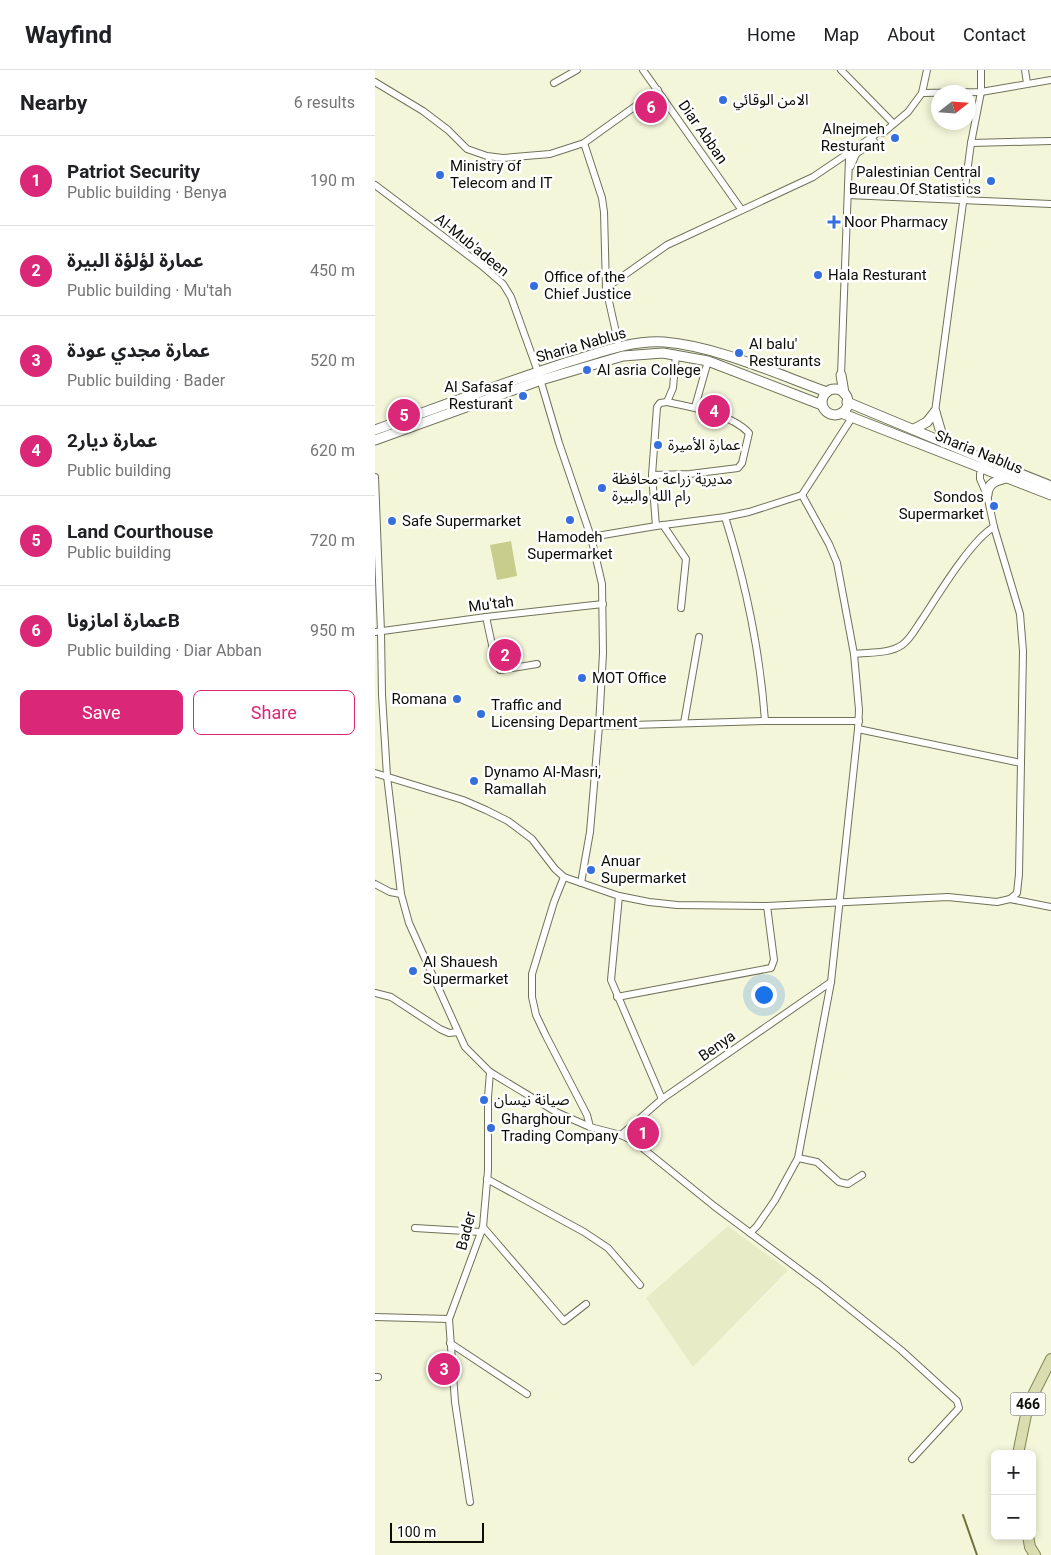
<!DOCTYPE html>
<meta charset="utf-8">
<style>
:root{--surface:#fff;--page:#f2f2f2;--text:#202124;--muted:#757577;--line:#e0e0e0;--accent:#db2777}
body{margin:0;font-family:Roboto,"Noto Sans Arabic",sans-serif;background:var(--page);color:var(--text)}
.controls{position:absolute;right:15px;bottom:15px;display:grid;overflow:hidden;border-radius:8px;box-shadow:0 2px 8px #0003}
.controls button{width:45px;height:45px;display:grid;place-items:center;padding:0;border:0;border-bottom:1px solid var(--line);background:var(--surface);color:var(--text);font:25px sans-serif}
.compass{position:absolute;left:556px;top:15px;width:45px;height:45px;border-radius:50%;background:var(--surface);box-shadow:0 2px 8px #0003;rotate:73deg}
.scale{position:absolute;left:15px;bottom:12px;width:94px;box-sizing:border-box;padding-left:5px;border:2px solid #0c0d05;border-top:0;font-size:14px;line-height:18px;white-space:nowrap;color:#0c0d05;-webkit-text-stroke:4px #fff;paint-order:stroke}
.you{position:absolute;left:388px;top:924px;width:18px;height:18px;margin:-12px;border:4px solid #fff;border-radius:50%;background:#1a73e8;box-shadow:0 0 0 8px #1a73e833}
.badge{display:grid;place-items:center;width:32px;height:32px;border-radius:50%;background:var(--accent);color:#fff;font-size:16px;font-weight:700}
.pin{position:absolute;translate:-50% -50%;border:2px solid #fff;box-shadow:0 1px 5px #0006}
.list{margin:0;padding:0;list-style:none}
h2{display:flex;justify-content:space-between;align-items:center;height:65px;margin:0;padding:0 20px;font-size:21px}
h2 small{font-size:16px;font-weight:400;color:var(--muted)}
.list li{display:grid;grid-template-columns:32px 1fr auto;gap:15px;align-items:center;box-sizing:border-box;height:90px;padding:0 20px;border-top:1px solid var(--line)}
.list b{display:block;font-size:19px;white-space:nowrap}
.list p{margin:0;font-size:16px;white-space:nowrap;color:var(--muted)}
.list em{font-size:16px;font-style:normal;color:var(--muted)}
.actions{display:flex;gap:10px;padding:15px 20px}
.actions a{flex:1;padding:11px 0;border:1px solid var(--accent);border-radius:8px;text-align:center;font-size:18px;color:var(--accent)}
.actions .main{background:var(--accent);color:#fff}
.map{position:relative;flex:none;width:676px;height:1485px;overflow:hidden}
header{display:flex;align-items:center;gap:30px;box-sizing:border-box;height:70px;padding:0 25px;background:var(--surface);border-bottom:1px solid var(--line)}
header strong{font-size:24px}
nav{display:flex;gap:28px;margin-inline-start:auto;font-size:18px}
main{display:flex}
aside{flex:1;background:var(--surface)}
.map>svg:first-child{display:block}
.built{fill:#e7ebc6}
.green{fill:#c8cd8b}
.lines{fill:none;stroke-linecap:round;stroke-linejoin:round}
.stream{stroke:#6f723c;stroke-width:2}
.minor-casing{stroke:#707259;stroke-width:8}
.secondary-casing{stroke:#707259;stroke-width:11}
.primary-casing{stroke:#828552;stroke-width:12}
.minor{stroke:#fff;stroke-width:6}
.secondary{stroke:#fff;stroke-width:9}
.primary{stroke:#daddb0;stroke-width:10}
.poi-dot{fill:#356edd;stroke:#fff;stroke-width:2}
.labels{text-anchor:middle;stroke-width:5;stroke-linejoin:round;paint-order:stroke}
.shield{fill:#fff;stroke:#555650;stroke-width:1}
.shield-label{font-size:14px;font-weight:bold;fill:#0c0d05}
.poi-label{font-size:15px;fill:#0c0d05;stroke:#fff;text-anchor:start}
.street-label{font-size:15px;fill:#0c0d05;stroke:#fff}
</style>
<header>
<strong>Wayfind</strong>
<nav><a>Home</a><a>Map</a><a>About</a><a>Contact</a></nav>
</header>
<main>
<aside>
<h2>Nearby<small>6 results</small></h2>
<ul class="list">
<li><span class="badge">1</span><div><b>Patriot Security</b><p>Public building · Benya</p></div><em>190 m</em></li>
<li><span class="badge">2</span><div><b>عمارة لؤلؤة البيرة</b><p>Public building · Mu'tah</p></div><em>450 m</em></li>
<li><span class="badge">3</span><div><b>عمارة مجدي عودة</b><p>Public building · Bader</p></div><em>520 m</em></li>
<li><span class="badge">4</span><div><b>عمارة ديار2</b><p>Public building</p></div><em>620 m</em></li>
<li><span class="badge">5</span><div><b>Land Courthouse</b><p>Public building</p></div><em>720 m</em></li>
<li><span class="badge">6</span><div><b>عمارة امازوناB</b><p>Public building · Diar Abban</p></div><em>950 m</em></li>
</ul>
<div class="actions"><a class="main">Save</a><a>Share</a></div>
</aside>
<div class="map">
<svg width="676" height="1485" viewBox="0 0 676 1485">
<rect width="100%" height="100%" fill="#f3f6d9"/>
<polygon class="built" points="353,1156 413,1200 318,1297 271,1228"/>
<polygon class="green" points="136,471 142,506 122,510 115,475"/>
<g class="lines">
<polyline class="stream" points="588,1445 602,1485"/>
<defs>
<g id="minor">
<polyline points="268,0 366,139"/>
<polyline points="466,0 518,53"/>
<polyline points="650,0 652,13"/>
<polyline points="0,12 48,41 73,60 92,79 112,86 128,88 175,84 209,73 283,20"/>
<polyline points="179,13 202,0"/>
<polyline points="547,23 606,22 676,10"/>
<polyline points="508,63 533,42 547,23 552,0"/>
<polyline points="209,73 227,128 229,142 231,218 244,276"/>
<polyline points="596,73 676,71"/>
<polyline points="476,96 481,84 499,71"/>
<polyline points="0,115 106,195 128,214 136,227 163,302 184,373 216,467 227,514 228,583 224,656 215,762 206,813"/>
<polyline points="473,125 676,134"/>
<polyline points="231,218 292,175 438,107 478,80"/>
<polyline points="466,305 474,89 478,80 504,62 510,60"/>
<polyline points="320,337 333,291"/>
<polyline points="560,342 596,73 606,22 606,0"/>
<polyline points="277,405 282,337 285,333 292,332 298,318 301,285"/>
<polyline points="0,407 6,562 7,625 12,706 26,824 34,853 90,977 115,1002 181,1042 215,1057 246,1065 260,1072 339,1136 445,1215 526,1280 582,1331 584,1338 537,1389"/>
<path d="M350 447C371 514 385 581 390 651"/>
<polyline points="288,455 311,489 306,538"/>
<path d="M281 456 277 405 315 404 363 398 367 393 374 363C356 344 317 337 292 332"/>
<polyline points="216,467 281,456 350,447 374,442 427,425 478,346"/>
<polyline points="111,547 119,584 125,600 162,594"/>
<polyline points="0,562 111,547 228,534"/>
<path d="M479 584C494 582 514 584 527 575 536 569 542 556 548 548 563 525 597 469 619 457"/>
<polyline points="309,653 324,567"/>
<polyline points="224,656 390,651 484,651"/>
<polyline points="483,659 646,693"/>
<polyline points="0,703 88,730 111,740 133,751 157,769 180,799 189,807 244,826 274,832 302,835 392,836 573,827 622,832 635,829 642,823 644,804 648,581 645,544 619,457 612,425 605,409 605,404 611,390"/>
<polyline points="189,807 179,832 157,904 157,927 161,945 171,966 212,1045 215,1057"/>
<polyline points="0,814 15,822 26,824"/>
<polyline points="244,826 236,910 287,1029"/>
<polyline points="635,829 676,837"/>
<polyline points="0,923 16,927 65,959 74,963 83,962"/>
<polyline points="242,927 396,898 399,890 392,836"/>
<polyline points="246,1065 287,1029 456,912"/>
<polyline points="423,1088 442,1092 464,1112 473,1114 487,1105"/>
<polyline points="112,1109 209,1162 233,1178 265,1215"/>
<polyline points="108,1157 189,1251 211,1234"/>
<polyline points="40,1158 106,1162"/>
<polyline points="375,1163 382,1156 400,1130 423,1088 456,912 483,659 484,640 479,584 462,493 454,474 427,425"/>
<polyline points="0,1247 74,1249 108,1157 113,1100 113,1027 115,1002"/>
<polyline points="74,1249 80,1332 95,1432"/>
<polyline points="75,1273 152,1324"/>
<polyline points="0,1307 3,1307"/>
</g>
<g id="secondary">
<polyline points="466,305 469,323"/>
<circle cx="460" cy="332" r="13"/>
<polyline points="472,332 611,390 676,416"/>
<polyline points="560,342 569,373"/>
<polyline points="466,343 676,425"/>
<polyline points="539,359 552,352 560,342"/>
<path d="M0 360C64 337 128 313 193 292 224 283 256 270 289 272 341 276 402 304 452 322"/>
<polyline points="0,370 166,310 248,286 288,283 333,291 447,335"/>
<path d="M612 425C613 413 620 411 631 408"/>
</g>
<g id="primary">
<polyline points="643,1384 653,1335 676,1289"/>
<polyline points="653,1466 655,1477 660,1485"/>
</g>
</defs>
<use href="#minor" class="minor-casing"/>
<use href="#secondary" class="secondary-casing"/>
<use href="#primary" class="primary-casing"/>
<use href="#minor" class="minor"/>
<use href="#secondary" class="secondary"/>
<use href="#primary" class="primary"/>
</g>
<g class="poi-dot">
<circle cx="348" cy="30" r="5"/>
<circle cx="520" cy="68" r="5"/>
<circle cx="65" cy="105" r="5"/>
<circle cx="616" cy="111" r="5"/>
<path d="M456.5 144.5h5v5h5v5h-5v5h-5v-5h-5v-5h5z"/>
<circle cx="443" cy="205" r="5"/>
<circle cx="159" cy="216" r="5"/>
<circle cx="364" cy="283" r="5"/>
<circle cx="212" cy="300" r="5"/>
<circle cx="148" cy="326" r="5"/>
<circle cx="283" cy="375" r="5"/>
<circle cx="227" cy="418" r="5"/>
<circle cx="619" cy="436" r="5"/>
<circle cx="195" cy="450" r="5"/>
<circle cx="17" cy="451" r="5"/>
<circle cx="207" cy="608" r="5"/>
<circle cx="82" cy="629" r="5"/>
<circle cx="106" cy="644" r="5"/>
<circle cx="99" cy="711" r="5"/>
<circle cx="216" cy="800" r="5"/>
<circle cx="38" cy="901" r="5"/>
<circle cx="109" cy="1030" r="5"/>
<circle cx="116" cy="1058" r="5"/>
</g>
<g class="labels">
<rect class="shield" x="635.5" y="1322.5" width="35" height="23" rx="4"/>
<g class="shield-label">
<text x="653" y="1339">466</text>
</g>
<g class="poi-label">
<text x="358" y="35">الامن الوقائي</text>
<text x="510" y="64" text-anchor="end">Alnejmeh<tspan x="510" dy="17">Resturant</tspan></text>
<text x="75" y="101">Ministry of<tspan x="75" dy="17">Telecom and IT</tspan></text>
<text x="606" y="107" text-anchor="end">Palestinian Central<tspan x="606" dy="17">Bureau Of Statistics</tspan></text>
<text x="469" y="157">Noor Pharmacy</text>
<text x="453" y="210">Hala Resturant</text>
<text x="169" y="212">Office of the<tspan x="169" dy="17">Chief Justice</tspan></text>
<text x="374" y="279">Al balu'<tspan x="374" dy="17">Resturants</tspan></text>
<text x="222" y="305">Al asria College</text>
<text x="138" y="322" text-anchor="end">Al Safasaf<tspan x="138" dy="17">Resturant</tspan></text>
<text x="293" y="380">عمارة الأميرة</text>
<text x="237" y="414">مديرية زراعة محافظة<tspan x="237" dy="17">رام الله والبيرة</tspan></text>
<text x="609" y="432" text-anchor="end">Sondos<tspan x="609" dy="17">Supermarket</tspan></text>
<text x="27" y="456">Safe Supermarket</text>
<text x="195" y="472" text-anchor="middle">Hamodeh<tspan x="195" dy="17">Supermarket</tspan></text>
<text x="217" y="613">MOT Office</text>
<text x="72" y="634" text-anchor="end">Romana</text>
<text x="116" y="640">Traffic and<tspan x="116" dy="17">Licensing Department</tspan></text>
<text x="109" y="707">Dynamo Al-Masri,<tspan x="109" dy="17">Ramallah</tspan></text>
<text x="226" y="796">Anuar<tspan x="226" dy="17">Supermarket</tspan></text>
<text x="48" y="897">Al Shauesh<tspan x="48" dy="17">Supermarket</tspan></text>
<text x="119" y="1035">صيانة نيسان</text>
<text x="126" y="1054">Gharghour<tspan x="126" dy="17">Trading Company</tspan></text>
</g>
<g class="street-label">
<text transform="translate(328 62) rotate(55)" y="5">Diar Abban</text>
<text transform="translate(97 175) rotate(39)" y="5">Al-Mub'adeen</text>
<text transform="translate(206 275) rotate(-16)" y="5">Sharia Nablus</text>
<text transform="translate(604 382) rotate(22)" y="5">Sharia Nablus</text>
<text transform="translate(116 534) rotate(-7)" y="5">Mu'tah</text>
<text transform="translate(342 976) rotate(-35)" y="5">Benya</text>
<text transform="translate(91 1161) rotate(-75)" y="5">Bader</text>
</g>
</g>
</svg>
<div class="controls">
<button>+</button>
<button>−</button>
</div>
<svg class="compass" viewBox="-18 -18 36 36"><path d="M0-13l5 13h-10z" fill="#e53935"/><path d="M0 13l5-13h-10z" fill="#757577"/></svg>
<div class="scale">100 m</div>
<div class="you"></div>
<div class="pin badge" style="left:268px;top:1063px">1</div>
<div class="pin badge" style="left:130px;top:585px">2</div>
<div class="pin badge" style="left:69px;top:1299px">3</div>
<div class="pin badge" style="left:339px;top:341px">4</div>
<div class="pin badge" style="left:29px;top:345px">5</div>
<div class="pin badge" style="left:276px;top:37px">6</div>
</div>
</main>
